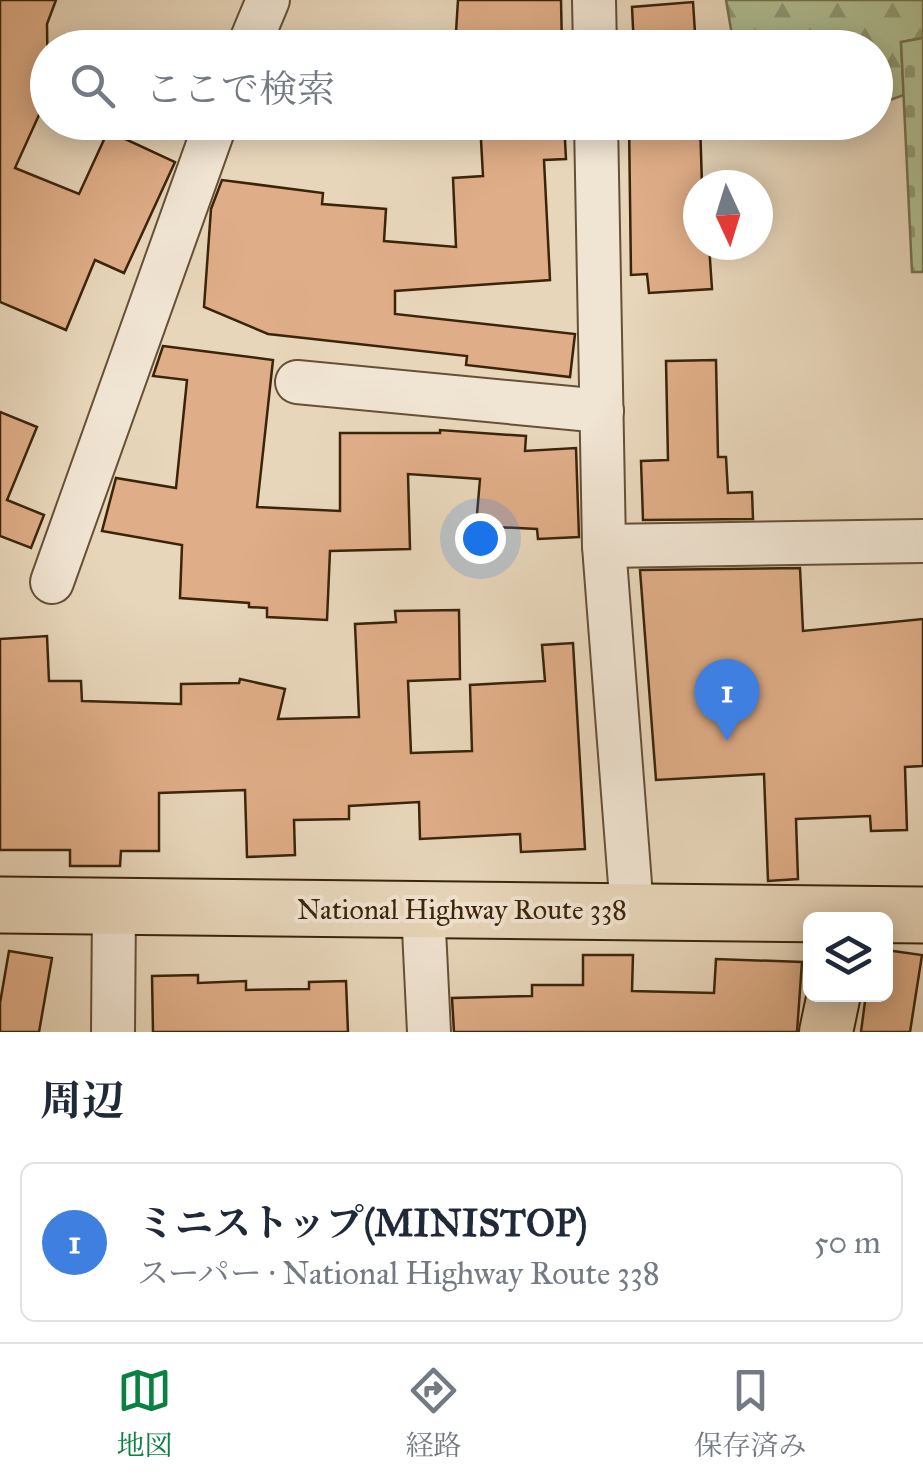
<!DOCTYPE html>
<html lang="ja">
<meta charset="utf-8">
<style>
:root{--surface:#fff;--page:#f6f6f7;--text:#1f2937;--muted:#747a83;--line:#e0e1e3;--accent:#0b8043}
body{margin:0;font-family:"IM FELL Great Primer","Noto Serif JP",serif;background:var(--page);color:var(--text)}
.controls{position:absolute;right:30px;bottom:30px;display:grid;overflow:hidden;border-radius:15px;box-shadow:0 5px 25px #0003}
.controls button{width:90px;height:90px;display:grid;place-items:center;padding:0;border:0;border-bottom:2px solid var(--line);background:var(--surface);color:var(--text);font:50px sans-serif}
.compass{position:absolute;left:683px;top:170px;width:90px;height:90px;border-radius:50%;background:var(--surface);box-shadow:0 5px 25px #0003;rotate:176deg}
.you{position:absolute;left:480px;top:538px;width:35px;height:35px;margin:-25px;border:8px solid #fff;border-radius:50%;background:#1a73e8;box-shadow:0 0 0 15px #1a73e833}
.badge{display:grid;place-items:center;width:65px;height:65px;border-radius:50%;background:var(--accent);color:#fff;font-size:32px;font-weight:700}
.pin{position:absolute;translate:-50% -82px;filter:drop-shadow(0 2px 5px #0008)}
.pin::after{content:'';position:absolute;top:52px;width:35px;height:30px;background:inherit;clip-path:polygon(0 0,100% 0,50% 100%)}
.list{margin:0;padding:0;list-style:none}
h2{display:flex;justify-content:space-between;align-items:center;height:130px;margin:0;padding:0 40px;font-size:42px}
h2 small{font-size:32px;font-weight:400;color:var(--muted)}
.list li{display:grid;grid-template-columns:65px 1fr auto;gap:30px;align-items:center;box-sizing:border-box;height:160px;margin:0 20px 20px;padding:0 20px;border:2px solid var(--line);border-radius:15px}
.list b{display:block;font-size:38px;white-space:nowrap}
.list p{margin:0;font-size:32px;white-space:nowrap;color:var(--muted)}
.list em{font-size:32px;font-style:normal;color:var(--muted)}
.icon{flex:none;width:55px;height:55px;fill:none;stroke:currentColor;stroke-width:2;stroke-linecap:round;stroke-linejoin:round}
.map{position:relative;flex:none;width:923px;height:1032px;overflow:hidden}
.search{position:absolute;background:var(--surface);box-shadow:0 5px 25px #0003;left:30px;right:30px;top:30px;height:110px;display:flex;align-items:center;gap:25px;box-sizing:border-box;padding:0 35px;border-radius:55px;color:var(--muted);font-size:38px}
.sheet{height:310px;background:var(--surface)}
nav{display:flex;justify-content:space-around;align-items:center;box-sizing:border-box;height:140px;border-top:2px solid var(--line);background:var(--surface);font-size:28px;color:var(--muted)}
nav a{display:grid;justify-items:center;gap:5px}
nav .on{color:var(--accent)}
.map>svg:first-child{display:block}
.forest{fill:url(#forest-firs);stroke:#76724f;stroke-width:2.5}
.cemetery{fill:url(#cemetery-stones);stroke:#76724f;stroke-width:2.5}
.building{fill:#dfad87;stroke:#3b240a;stroke-width:2.5}
.lines{fill:none;stroke-linecap:round;stroke-linejoin:round}
.minor-casing{stroke:#665036;stroke-width:46}
.major-casing{stroke:#3b240a;stroke-width:56}
.highway-casing{stroke:#3b240a;stroke-width:59}
.minor{stroke:#f0e4d2;stroke-width:42}
.major{stroke:#e8d6ba;stroke-width:52}
.highway{stroke:#e8d6ba;stroke-width:55}
.labels{text-anchor:middle;stroke-width:8;stroke-linejoin:round;paint-order:stroke}
.street-label{font-size:28px;fill:#3b240a;stroke:#f0e4d2}
</style>
<div class="map">
<svg width="923" height="1032" viewBox="0 0 923 1032">
<defs>
<pattern id="forest-firs" width="22" height="20" patternUnits="userSpaceOnUse" patternTransform="scale(2.5)"><rect width="22" height="20" fill="#b0bf94"/><path d="M5 1l3.5 6h-7zM16 11l3.5 6h-7z" fill="#909b77"/></pattern>
<pattern id="cemetery-stones" width="16" height="16" patternUnits="userSpaceOnUse" patternTransform="scale(2.5)"><rect width="16" height="16" fill="#b0bf94"/><path d="M2 7V4a2 2 0 0 1 4 0v3zM10 15v-3a2 2 0 0 1 4 0v3z" fill="#909b77"/></pattern>
</defs>
<rect width="100%" height="100%" fill="#e8d6ba"/>
<filter id="stains"><feTurbulence type="fractalNoise" baseFrequency=".002" numOctaves="4"/><feColorMatrix values="0 0 0 0 .2 0 0 0 0 .09 0 0 0 0 .02 0 0 0 .5 -.17"/></filter>
<radialGradient id="worn" r=".72"><stop offset=".6" stop-color="#630" stop-opacity="0"/><stop offset="1" stop-color="#630" stop-opacity=".3"/></radialGradient>
<polygon class="forest" points="726,0 923,0 923,38 901,42 904,95 876,105 876,48 734,47"/>
<polygon class="cemetery" points="923,38 923,272 912,272 901,42"/>
<g class="building">
<polygon points="0,0 56,0 47,24 48,95 15,168 79,194 108,131 175,162 124,273 95,260 66,330 0,302"/>
<polygon points="458,0 561,0 562,48 455,48"/>
<polygon points="693,2 696,48 634,48 632,7"/>
<polygon points="480,122 564,122 566,159 544,160 550,280 395,291 395,314 575,334 570,377 466,365 467,356 268,334 204,307 211,209 222,180 323,193 322,204 386,209 384,241 456,247 453,178 483,176"/>
<polygon points="629,122 700,122 702,185 698,185 698,245 709,245 712,289 649,293 647,274 631,275"/>
<polygon points="163,346 273,360 257,507 340,511 340,433 440,433 440,430 526,436 525,451 576,448 579,537 538,539 537,529 476,526 480,479 408,474 410,549 330,551 327,620 267,617 267,608 249,607 249,603 180,598 182,545 102,531 116,478 176,488 187,380 153,376"/>
<polygon points="716,360 718,457 726,457 728,493 752,492 753,519 643,520 641,461 668,460 666,361"/>
<polygon points="0,412 37,427 7,500 44,515 31,548 0,536"/>
<polygon points="800,568 803,631 923,619 923,766 905,767 907,830 871,831 870,816 796,819 798,879 768,881 764,774 656,780 640,570"/>
<polygon points="459,610 460,679 408,681 411,753 472,751 470,685 545,681 542,645 573,643 585,849 521,852 520,834 420,839 419,802 349,806 349,819 294,820 295,855 247,857 245,790 159,793 159,851 121,851 120,866 70,866 70,850 0,850 0,639 47,636 49,681 81,681 82,701 181,704 181,684 239,683 240,679 285,689 278,719 359,717 355,624 396,622 395,611"/>
<polygon points="886,950 922,955 910,1032 861,1032 866,994 886,994"/>
<polygon points="9,951 52,958 39,1032 0,1032 0,1003"/>
<polygon points="583,955 633,955 632,991 714,993 716,959 802,962 797,1032 454,1032 452,998 532,996 532,985 583,985"/>
<polygon points="198,975 198,983 246,981 246,990 309,989 309,982 346,981 348,1032 153,1032 152,976"/>
</g>
<g class="lines">
<defs>
<g id="minor">
<polyline points="594,0 595,48"/>
<polyline points="248,48 268,0"/>
<polyline points="596,122 604,546 632,910"/>
<polyline points="297,382 602,411"/>
<polyline points="604,546 923,541"/>
<polyline points="52,582 216,122"/>
<polyline points="423,909 429,1032"/>
<polyline points="113,1032 114,906"/>
</g>
<polyline id="major" points="826,1032 834,994"/>
<polyline id="highway" points="0,905 923,915"/>
</defs>
<use href="#minor" class="minor-casing"/>
<use href="#major" class="major-casing"/>
<use href="#highway" class="highway-casing"/>
<use href="#minor" class="minor"/>
<use href="#major" class="major"/>
<use href="#highway" class="highway"/>
</g>
<g class="labels">
<g class="street-label">
<text x="462" y="919">National Highway Route 338</text>
</g>
</g>
<rect width="100%" height="100%" filter="url(#stains)"/>
<rect width="100%" height="100%" fill="url(#worn)"/>
</svg>
<div class="controls">
<button><svg class="icon" aria-label="layers" viewBox="0 0 24 24"><path d="M12 4l9 5-9 5-9-5zM3 14l9 5 9-5"/></svg></button>
</div>
<svg class="compass" viewBox="-18 -18 36 36"><path d="M0-13l5 13h-10z" fill="#e53935"/><path d="M0 13l5-13h-10z" fill="#747a83"/></svg>
<div class="you"></div>
<div class="pin badge" style="left:727px;top:741px;background:#3f7fe0">1</div>
<div class="search"><svg class="icon" aria-label="search" viewBox="0 0 24 24"><circle cx="10" cy="10" r="6"/><path d="M15 15l6 6"/></svg>ここで検索</div>
</div>
<section class="sheet">
<h2>周辺<small></small></h2>
<ul class="list">
<li><span class="badge" style="background:#3f7fe0">1</span><div><b>ミニストップ(MINISTOP)</b><p>スーパー · National Highway Route 338</p></div><em>50 m</em></li>
</ul>
</section>
<nav>
<a class="on"><svg class="icon" aria-label="map" viewBox="0 0 24 24"><path d="M3 6l6-2 6 2 6-2v14l-6 2-6-2-6 2zM9 4v14M15 6v14"/></svg>地図</a>
<a><svg class="icon" aria-label="directions" viewBox="0 0 24 24"><path d="M12 3l9 9-9 9-9-9zM9 14v-3h6M13 9l2 2-2 2"/></svg>経路</a>
<a><svg class="icon" aria-label="saved" viewBox="0 0 24 24"><path d="M7 4h10v16l-5-4-5 4z"/></svg>保存済み</a>
</nav>
